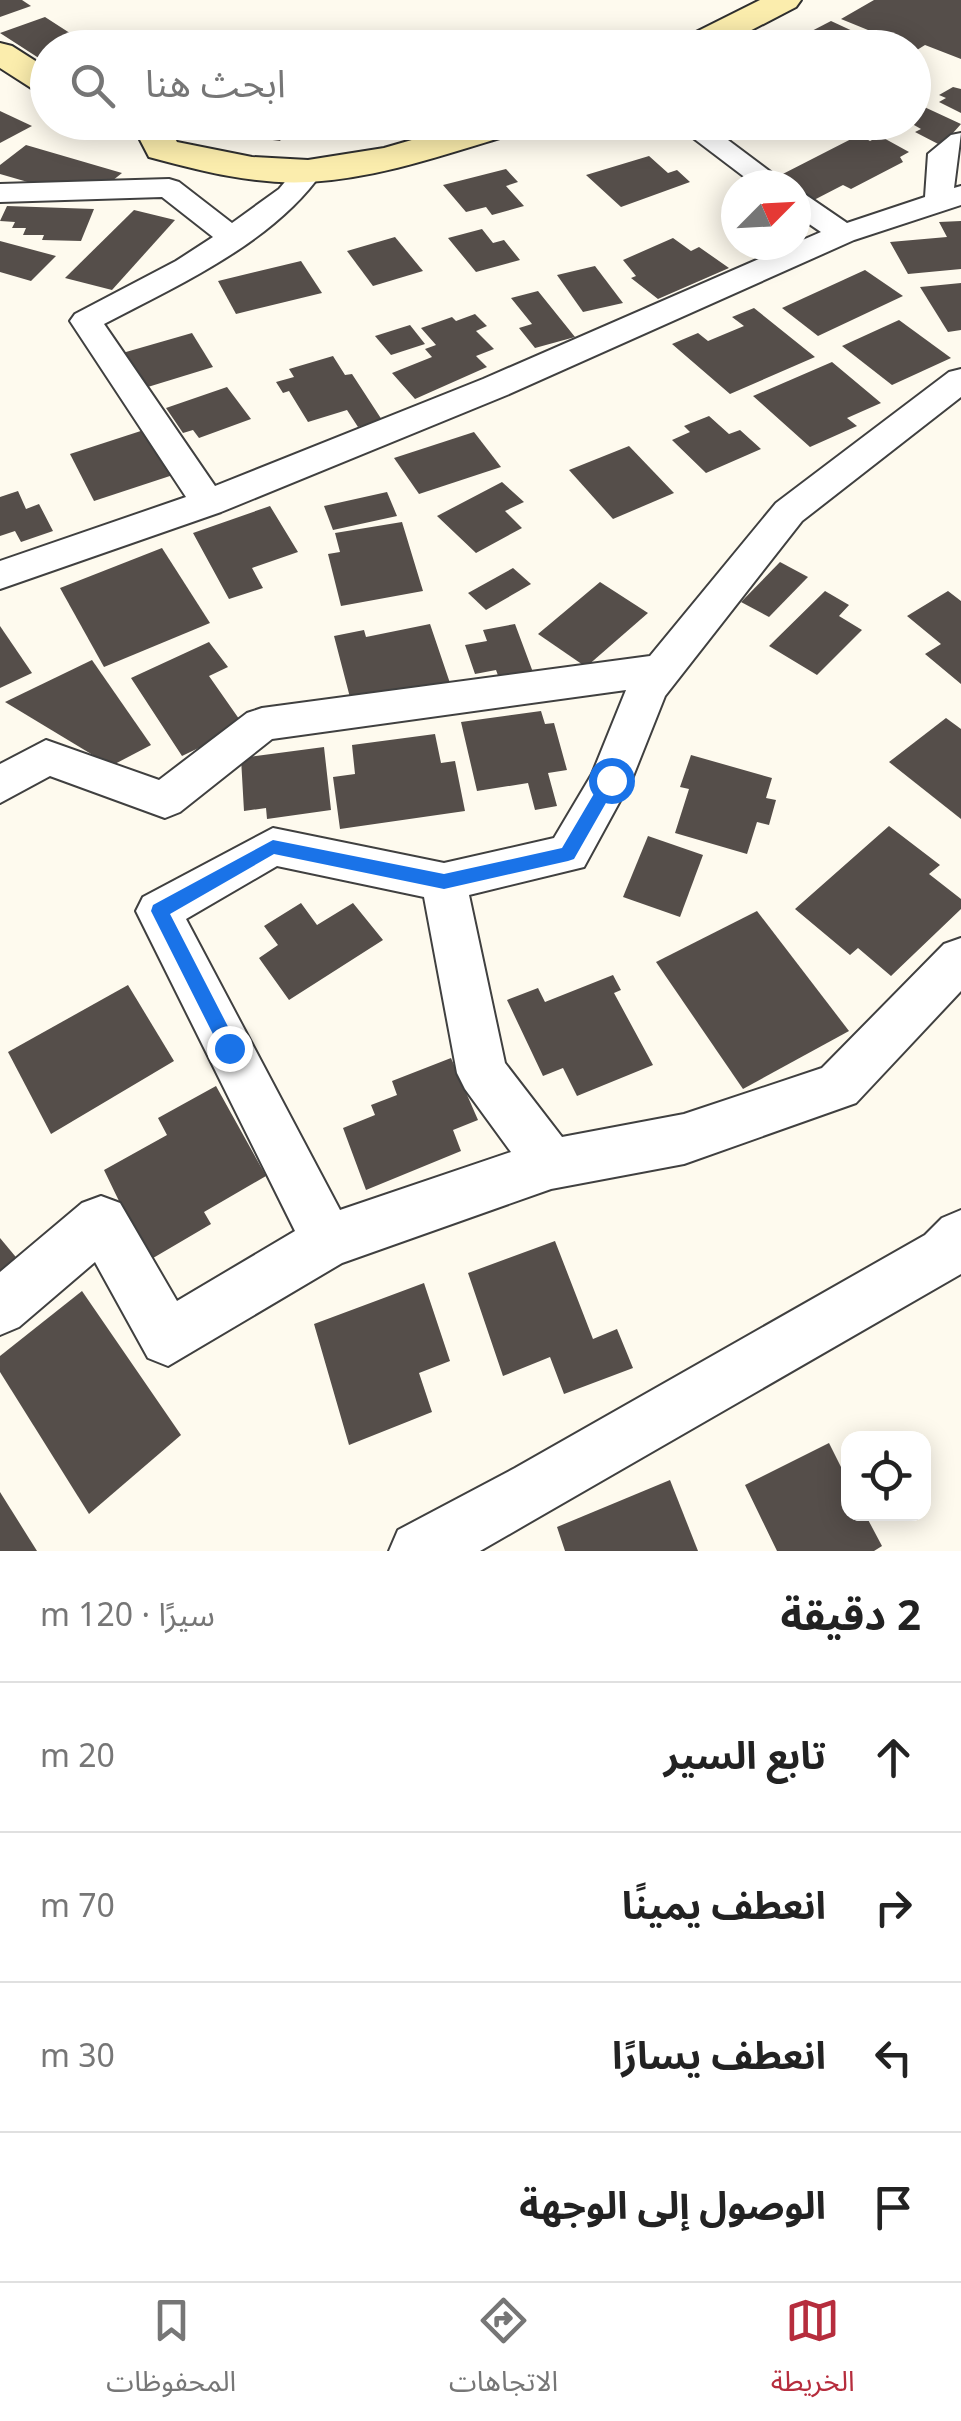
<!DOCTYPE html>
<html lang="ar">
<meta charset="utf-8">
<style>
:root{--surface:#fff;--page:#f2f2f2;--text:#222;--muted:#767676;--line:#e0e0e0;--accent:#b62d3d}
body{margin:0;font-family:Georgia,"Noto Sans Arabic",serif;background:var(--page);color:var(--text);direction:rtl}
.controls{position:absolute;right:30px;bottom:30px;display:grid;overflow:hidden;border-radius:20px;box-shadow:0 5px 25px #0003}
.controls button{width:90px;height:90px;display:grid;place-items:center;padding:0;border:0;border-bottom:2px solid var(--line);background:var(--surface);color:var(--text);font:50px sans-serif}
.compass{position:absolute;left:721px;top:170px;width:90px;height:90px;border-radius:50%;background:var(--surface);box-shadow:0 5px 25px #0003;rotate:66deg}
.stop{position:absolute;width:30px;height:30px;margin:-22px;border:8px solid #1a73e8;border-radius:50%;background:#fff}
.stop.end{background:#1a73e8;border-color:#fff;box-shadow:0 2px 10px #0008}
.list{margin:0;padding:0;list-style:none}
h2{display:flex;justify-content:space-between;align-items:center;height:130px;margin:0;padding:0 40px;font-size:42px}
h2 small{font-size:32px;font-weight:400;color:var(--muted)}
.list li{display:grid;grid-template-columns:65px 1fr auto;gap:30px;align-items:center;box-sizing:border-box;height:150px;padding:0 40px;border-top:2px solid var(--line)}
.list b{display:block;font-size:38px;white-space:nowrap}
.list em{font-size:32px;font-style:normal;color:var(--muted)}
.icon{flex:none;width:55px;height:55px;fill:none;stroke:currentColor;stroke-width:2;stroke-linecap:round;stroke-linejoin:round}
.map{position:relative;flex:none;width:961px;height:1551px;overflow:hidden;direction:ltr}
.search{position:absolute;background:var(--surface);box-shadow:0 5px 25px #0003;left:30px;right:30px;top:30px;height:110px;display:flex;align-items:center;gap:25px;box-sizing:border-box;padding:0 35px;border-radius:55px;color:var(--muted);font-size:38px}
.sheet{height:730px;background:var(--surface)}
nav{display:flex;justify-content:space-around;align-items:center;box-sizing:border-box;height:140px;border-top:2px solid var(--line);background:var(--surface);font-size:28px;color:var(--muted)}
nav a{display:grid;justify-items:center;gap:5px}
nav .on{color:var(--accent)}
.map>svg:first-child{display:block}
.building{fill:#554e4a}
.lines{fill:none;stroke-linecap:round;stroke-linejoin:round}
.minor-casing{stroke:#404040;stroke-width:4}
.secondary-casing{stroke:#2f2f2f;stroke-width:4}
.minor{fill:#fff;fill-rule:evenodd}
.secondary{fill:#fbedad;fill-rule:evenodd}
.route{fill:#1a73e8}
</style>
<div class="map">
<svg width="961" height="1551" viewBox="0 0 961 1551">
<rect width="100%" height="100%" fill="#fefaee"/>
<g class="building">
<polygon points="0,0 22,0 31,6 0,17"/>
<polygon points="874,0 961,0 961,59 925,45 917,50 841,19"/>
<polygon points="45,17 93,48 48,48 48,64 0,33"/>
<polygon points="831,21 872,40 858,48 831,48 804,35"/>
<polygon points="953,87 961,89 961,113 939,102 946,98 939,95"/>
<polygon points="920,105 961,124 953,133 959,136 942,146 915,132 921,129 914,125 914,109"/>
<polygon points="0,111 32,126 0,143"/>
<polygon points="179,122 211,122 200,133 174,128"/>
<polygon points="236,122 252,122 289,128 280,141 228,134"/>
<polygon points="859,135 870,141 880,136 909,152 900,157 903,162 851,189 843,185 812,201 796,192 796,185 784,185 773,179"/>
<polygon points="26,145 122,173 107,185 45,187 0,174 0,165"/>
<polygon points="649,156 668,173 677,170 690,182 621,207 586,175"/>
<polygon points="506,169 518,182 506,186 524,206 492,215 486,207 466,212 443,185"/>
<polygon points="7,206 94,209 81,241 42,240 44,235 23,235 26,228 12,228 15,222 0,221"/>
<polygon points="134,210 175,220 112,290 65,278"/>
<polygon points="961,221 961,269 908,274 890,242 947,237 939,222"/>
<polygon points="482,229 493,243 504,240 520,260 476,272 448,238"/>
<polygon points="395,237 423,271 373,286 347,251"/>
<polygon points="673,238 691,251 699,247 729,268 658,299 631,278 636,276 623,260"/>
<polygon points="0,241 56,256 31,281 0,272"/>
<polygon points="301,261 322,293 236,314 218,281"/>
<polygon points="595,266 623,303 583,312 557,275"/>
<polygon points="865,270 903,296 818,336 782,308"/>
<polygon points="961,283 961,330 948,332 920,287"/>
<polygon points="538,291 575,337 535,348 519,328 532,324 511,298"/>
<polygon points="754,308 815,357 730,394 672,344 698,333 708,341 744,326 732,317"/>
<polygon points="475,314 487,326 476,331 494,349 476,356 487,367 415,399 392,373 432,357 425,349 436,345 421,328 452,317 456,321"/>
<polygon points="899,320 951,358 892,385 842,346"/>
<polygon points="410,325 425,344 391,355 375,336"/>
<polygon points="192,333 213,367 138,390 119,354"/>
<polygon points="333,356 345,375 352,374 382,420 358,427 347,410 308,422 289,391 283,393 276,382 294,377 289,369"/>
<polygon points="832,362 881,403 847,418 857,426 810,447 753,396"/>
<polygon points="227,387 251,419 199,438 193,430 183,433 166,408"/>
<polygon points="709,416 729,434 740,430 761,449 706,473 672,440 690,432 684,426"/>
<polygon points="150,428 176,474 94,501 70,454"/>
<polygon points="474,432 501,467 419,494 394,458"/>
<polygon points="629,446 674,493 613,519 569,470"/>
<polygon points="502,482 524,502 505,511 522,528 476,553 437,516"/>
<polygon points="18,491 26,509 39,504 53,531 21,542 15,531 0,536 0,497"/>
<polygon points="387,492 397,516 333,530 324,506"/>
<polygon points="270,506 298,552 252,568 263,588 229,599 193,533"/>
<polygon points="402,522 423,591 341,606 328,554 340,552 335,533"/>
<polygon points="162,548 210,623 104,667 60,588"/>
<polygon points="780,562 808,577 769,617 741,602"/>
<polygon points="513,568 531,584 486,610 468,593"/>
<polygon points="600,582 648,613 586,667 538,634"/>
<polygon points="825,591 849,605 839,616 862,630 817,675 769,646"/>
<polygon points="948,591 961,601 961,684 925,654 941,644 907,616"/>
<polygon points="430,624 452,689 353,709 334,636 364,630 366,637"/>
<polygon points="515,624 534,675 500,681 496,670 475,674 465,645 487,641 483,630"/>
<polygon points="0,626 32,673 0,688"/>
<polygon points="209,642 228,667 209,676 244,726 182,756 131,678"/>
<polygon points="92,660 151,745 111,766 5,702"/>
<polygon points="541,711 545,724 554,723 567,770 548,773 557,806 535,810 528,783 477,791 461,722"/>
<polygon points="946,718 961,729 961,819 889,762"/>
<polygon points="435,734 441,763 455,761 465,811 340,829 333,777 355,774 352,745"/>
<polygon points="324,747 331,810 267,819 266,808 244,811 241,758"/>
<polygon points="691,755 772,778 766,798 776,800 769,825 757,822 747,854 675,833 689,789 680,787"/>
<polygon points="889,826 940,865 929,874 961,899 961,909 891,976 858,948 850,955 795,909"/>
<polygon points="648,836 703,855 680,917 623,897"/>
<polygon points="301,903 317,925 353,903 383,940 289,1000 259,958 278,945 264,926"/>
<polygon points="757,911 849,1031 743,1089 656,962"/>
<polygon points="613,975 621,990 614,993 653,1065 577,1096 563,1068 543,1076 507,1000 538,988 545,1002"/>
<polygon points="128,985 174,1061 51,1134 8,1052"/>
<polygon points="451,1058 478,1120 453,1130 461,1151 366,1190 343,1128 375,1115 371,1105 397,1095 392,1081"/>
<polygon points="216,1086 266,1176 204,1212 211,1224 148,1261 104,1170 167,1135 158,1118"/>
<polygon points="0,1238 25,1268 0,1290"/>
<polygon points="555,1241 593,1339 617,1329 633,1368 564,1394 550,1357 503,1376 468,1273"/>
<polygon points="424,1283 450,1361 419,1373 432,1412 349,1445 314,1324"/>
<polygon points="82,1291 181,1435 89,1514 0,1372 0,1356"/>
<polygon points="829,1443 848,1481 848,1514 865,1514 882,1546 874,1551 777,1551 745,1485"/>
<polygon points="670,1480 698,1551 565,1551 557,1527"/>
<polygon points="0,1492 37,1551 0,1551"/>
</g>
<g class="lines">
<defs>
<g id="minor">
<polygon points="672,122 704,122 788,185 755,185"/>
<path d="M961 133 954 188 961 186V205L854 240 507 395 221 512 0 589V561L186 497 70 321 75 314 176 261 213 237 162 197 0 202V184L169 179 179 182 232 223 279 189 299 165H319L323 171C273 243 180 284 104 324L215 486 483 379 821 232 796 215V192L806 195 847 223 925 197 928 154 951 135Z"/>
<path d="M961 369V397L802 521 665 696 632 779 584 867 469 895 505 1063 562 1137 684 1114 822 1068 944 944 961 938V991L856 1103 684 1164 551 1189 342 1263 168 1366 148 1358 95 1262 19 1327 0 1335V1272L82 1203 101 1196 120 1203 177 1301 295 1231 136 911 143 897 273 828 444 863 554 838 592 774 626 690 272 739 180 812 165 818 50 776 0 803V764L46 740 159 780 247 713 262 708 650 656 776 503 949 372ZM277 866 424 897 457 1073 465 1089 511 1152 340 1210 186 919Z"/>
<polygon points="961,1210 961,1274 480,1551 389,1551 398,1530 515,1468 925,1235 942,1218"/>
</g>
<g id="secondary">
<polygon points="760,0 801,0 796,7 717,48 674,48 678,41"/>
<polygon points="0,43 12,46 48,69 48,94 36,91 0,68"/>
<path d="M159 122 167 124 177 142 252 157 308 160 384 148 474 122H530L526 130C455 151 383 178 309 182 255 185 201 171 149 157L136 132 141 124Z"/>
</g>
</defs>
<use href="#minor" class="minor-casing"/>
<use href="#secondary" class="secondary-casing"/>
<use href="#minor" class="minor"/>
<use href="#secondary" class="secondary"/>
</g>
<polygon class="route" points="611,773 619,780 574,859 568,861 444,889 274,854 170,914 239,1048 229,1057 223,1054 151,911 153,905 273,840 444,874 562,848 605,775"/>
</svg>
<div class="controls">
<button><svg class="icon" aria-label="locate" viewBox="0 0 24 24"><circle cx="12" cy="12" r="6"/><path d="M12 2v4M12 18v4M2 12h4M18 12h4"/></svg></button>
</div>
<svg class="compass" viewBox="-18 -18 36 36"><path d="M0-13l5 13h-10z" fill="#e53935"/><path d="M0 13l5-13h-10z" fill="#767676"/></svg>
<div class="stop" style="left:611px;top:780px"></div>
<div class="stop end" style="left:229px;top:1048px"></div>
<div class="search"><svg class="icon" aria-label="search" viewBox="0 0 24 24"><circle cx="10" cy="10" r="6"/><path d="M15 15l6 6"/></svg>ابحث هنا</div>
</div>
<section class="sheet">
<h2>2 دقيقة<small>سيرًا · 120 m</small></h2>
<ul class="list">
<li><svg class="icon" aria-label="ahead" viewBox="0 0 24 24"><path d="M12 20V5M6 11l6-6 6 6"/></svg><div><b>تابع السير</b></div><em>20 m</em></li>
<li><svg class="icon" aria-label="right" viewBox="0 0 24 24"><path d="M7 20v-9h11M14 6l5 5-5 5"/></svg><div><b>انعطف يمينًا</b></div><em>70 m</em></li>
<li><svg class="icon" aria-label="left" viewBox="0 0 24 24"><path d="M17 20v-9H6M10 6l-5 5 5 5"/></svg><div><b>انعطف يسارًا</b></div><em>30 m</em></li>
<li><svg class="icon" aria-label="arrive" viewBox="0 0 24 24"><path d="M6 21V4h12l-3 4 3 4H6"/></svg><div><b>الوصول إلى الوجهة</b></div></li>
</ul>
</section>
<nav>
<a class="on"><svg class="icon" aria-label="map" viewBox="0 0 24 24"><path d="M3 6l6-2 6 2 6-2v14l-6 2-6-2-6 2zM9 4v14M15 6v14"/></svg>الخريطة</a>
<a><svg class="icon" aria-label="directions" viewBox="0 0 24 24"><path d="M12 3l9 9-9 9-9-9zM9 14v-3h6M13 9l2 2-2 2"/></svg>الاتجاهات</a>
<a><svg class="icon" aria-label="saved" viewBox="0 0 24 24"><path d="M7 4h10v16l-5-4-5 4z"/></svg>المحفوظات</a>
</nav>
